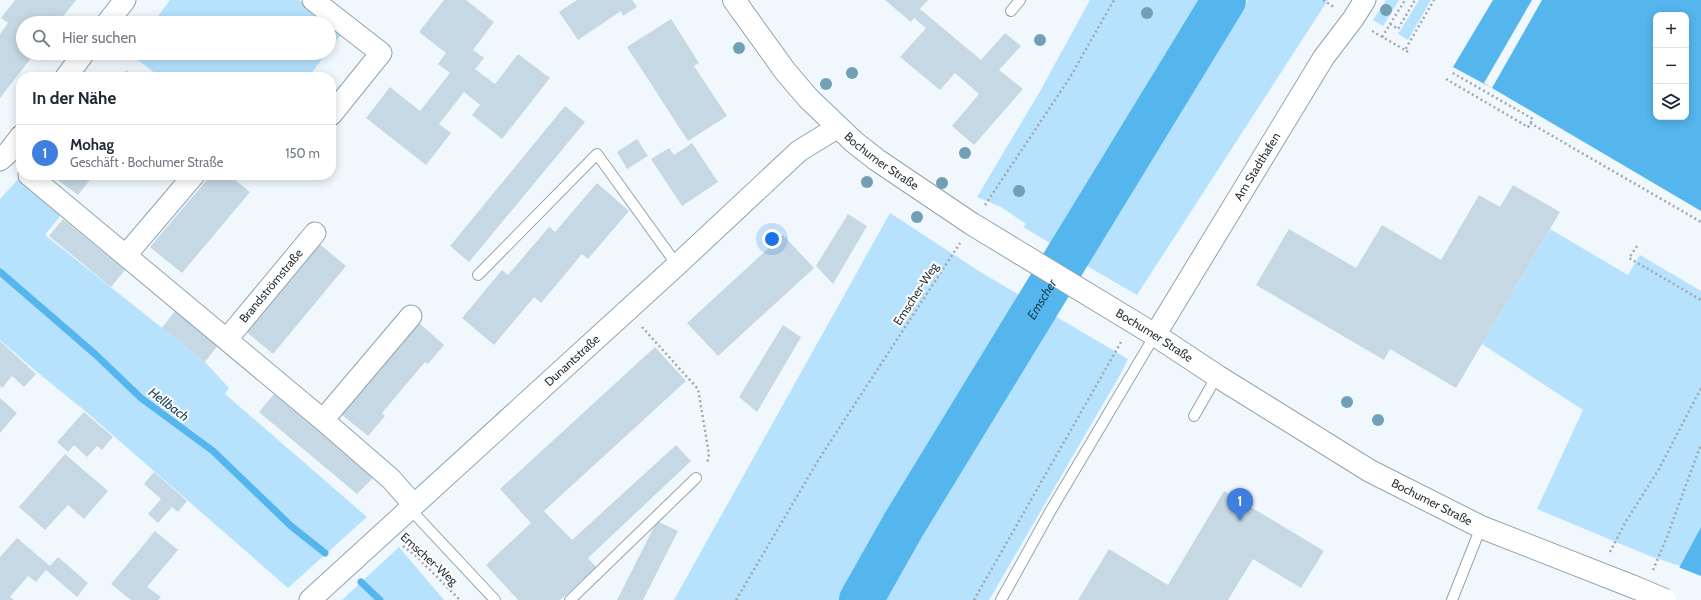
<!DOCTYPE html>
<html lang="de">
<meta charset="utf-8">
<style>
:root{--surface:#fff;--page:#f2f2f3;--text:#1f2937;--muted:#747a83;--line:#e0e1e3;--accent:#db2777}
body{margin:0;font-family:Cabin,sans-serif;background:var(--page);color:var(--text)}
.controls{position:absolute;right:12px;top:12px;display:grid;overflow:hidden;border-radius:8px;box-shadow:0 2px 10px #0003}
.controls button{width:36px;height:36px;display:grid;place-items:center;padding:0;border:0;border-bottom:1px solid var(--line);background:var(--surface);color:var(--text);font:20px sans-serif}
.you{position:absolute;left:772px;top:239px;width:14px;height:14px;margin:-10px;border:3px solid #fff;border-radius:50%;background:#1a73e8;box-shadow:0 0 0 6px #1a73e833}
.badge{display:grid;place-items:center;width:26px;height:26px;border-radius:50%;background:var(--accent);color:#fff;font-size:13px;font-weight:700}
.pin{position:absolute;translate:-50% -33px;filter:drop-shadow(0 1px 2px #0008)}
.pin::after{content:'';position:absolute;top:21px;width:14px;height:12px;background:inherit;clip-path:polygon(0 0,100% 0,50% 100%)}
.list{margin:0;padding:0;list-style:none}
h2{display:flex;justify-content:space-between;align-items:center;height:52px;margin:0;padding:0 16px;font-size:17px}
h2 small{font-size:13px;font-weight:400;color:var(--muted)}
.list li{display:grid;grid-template-columns:26px 1fr auto;gap:12px;align-items:center;box-sizing:border-box;height:56px;padding:0 16px;border-top:1px solid var(--line)}
.list b{display:block;font-size:15px;white-space:nowrap}
.list p{margin:0;font-size:13px;white-space:nowrap;color:var(--muted)}
.list em{font-size:13px;font-style:normal;color:var(--muted)}
.icon{flex:none;width:22px;height:22px;fill:none;stroke:currentColor;stroke-width:2;stroke-linecap:round;stroke-linejoin:round}
.map{position:relative;flex:none;width:1701px;height:600px;overflow:hidden}
.search{position:absolute;background:var(--surface);box-shadow:0 2px 10px #0003;left:16px;top:16px;width:320px;height:44px;display:flex;align-items:center;gap:10px;box-sizing:border-box;padding:0 14px;border-radius:22px;color:var(--muted);font-size:15px}
.panel{position:absolute;background:var(--surface);box-shadow:0 2px 10px #0003;left:16px;top:72px;width:320px;height:108px;border-radius:16px}
.map>svg:first-child{display:block}
.green{fill:#b6e2fe}
.water{fill:#54b6ec;fill-rule:evenodd}
.pier{fill:#f1f8fd}
.lines{fill:none;stroke-linecap:round;stroke-linejoin:round}
.stream{stroke:#54b6ec;stroke-width:7}
.river{stroke:#54b6ec;stroke-width:44}
.building{fill:#c5d8e4}
.service-casing{stroke:#92a4b0;stroke-width:12}
.minor-casing{stroke:#92a4b0;stroke-width:23}
.secondary-casing{stroke:#92a4b0;stroke-width:24}
.path{stroke:#a1a8ad;stroke-width:2.5;stroke-dasharray:2 3;stroke-linecap:butt}
.service{stroke:#fff;stroke-width:10}
.minor{stroke:#fff;stroke-width:21}
.secondary{stroke:#fff;stroke-width:22}
.secondary-bridge-casing{stroke:#92a4b0;stroke-width:24;stroke-linecap:butt}
.secondary-bridge{stroke:#fff;stroke-width:22}
.tree{fill:#709fb6}
.labels{text-anchor:middle;stroke-width:4;stroke-linejoin:round;paint-order:stroke}
.street-label{font-size:12px;fill:#2c3338;stroke:#fff}
.water-label{font-size:13px;font-style:italic;fill:#1b445b;stroke:#fff}
</style>
<div class="map">
<svg width="1701" height="600" viewBox="0 0 1701 600">
<rect width="100%" height="100%" fill="#f1f8fd"/>
<g class="green">
<polygon points="170,0 299,0 329,23 153,23"/>
<polygon points="1090,0 1201,0 1170,47 1050,243 1023,227 1026,224 1001,207 977,197 1039,93"/>
<polygon points="1248,0 1328,0 1137,295 1087,266 1154,151"/>
<polygon points="1386,0 1399,0 1383,26 1373,20"/>
<polygon points="1419,0 1431,0 1408,40 1398,34"/>
<polygon points="329,23 342,33 329,50"/>
<polygon points="129,53 327,53 308,77 160,77"/>
<polygon points="20,177 62,214 45,235 205,362 229,388 225,394 367,517 288,588 84,410 37,372 0,340 0,199"/>
<polygon points="890,213 982,273 1128,359 1120,375 989,600 674,600"/>
<polygon points="1550,229 1628,275 1640,255 1701,291 1701,527 1680,566 1647,555 1537,509 1583,410 1482,344"/>
<polygon points="399,547 444,600 342,600"/>
</g>
<g class="water">
<path d="M1493 0H1701V211L1492 88 1453 67ZM1656 15H1686V117H1656Z"/>
<polygon points="1701,527 1701,600 1667,600 1680,566"/>
</g>
<g class="pier">
<polygon points="1532,0 1542,0 1492,88 1484,83"/>
<polygon points="1678,567 1701,576 1701,600 1665,600"/>
</g>
<g class="lines">
<g class="stream">
<polyline points="0,272 95,354 141,398 213,451 291,526 325,553"/>
<polyline points="361,582 380,600"/>
</g>
<path class="river" id="s1" d="M861 600 904 524 1224 0"/>
</g>
<g class="building">
<polygon points="15,0 76,0 58,23 23,23 23,53 35,53 0,98 0,34 8,23 1,18"/>
<polygon points="444,0 466,0 494,22 473,50 484,58 475,69 495,84 518,54 550,78 502,139 472,115 480,105 464,92 439,124 451,133 426,165 366,118 390,87 420,111 450,73 438,64 446,53 419,32"/>
<polygon points="577,0 632,0 637,7 623,16 621,11 578,40 559,12"/>
<polygon points="885,0 928,0 920,9 981,60 1005,33 1021,46 999,70 1023,89 974,145 952,126 979,94 955,73 940,90 900,57 926,28 914,18 911,22"/>
<polygon points="671,19 699,63 694,66 727,116 688,141 627,47"/>
<polygon points="126,70 136,77 121,77"/>
<polygon points="565,106 585,122 469,262 450,246"/>
<polygon points="637,139 648,156 627,169 617,152"/>
<polygon points="692,143 718,182 682,206 651,159 669,148 674,155"/>
<polygon points="51,175 94,175 78,195"/>
<polygon points="211,175 229,175 250,192 182,273 150,247"/>
<polygon points="597,183 629,211 588,259 582,254 541,303 534,297 494,345 462,318 502,270 508,275 549,227 555,232"/>
<polygon points="1513,185 1560,212 1456,388 1390,349 1384,360 1256,285 1289,229 1356,268 1382,225 1441,260 1479,195 1500,207"/>
<polygon points="848,214 867,226 833,284 816,266"/>
<polygon points="63,219 125,270 111,287 49,236"/>
<polygon points="783,235 814,268 718,356 687,323"/>
<polygon points="316,241 346,266 273,354 243,329"/>
<polygon points="175,311 218,345 205,362 162,328"/>
<polygon points="418,322 444,345 428,364 425,362 382,413 385,416 368,436 341,414"/>
<polygon points="783,325 801,337 757,412 739,397"/>
<polygon points="0,341 36,374 24,387 12,376 2,388 0,386"/>
<polygon points="655,347 686,381 544,511 572,540 676,445 691,461 588,558 596,567 560,600 518,600 486,565 531,523 500,489"/>
<polygon points="274,394 374,477 357,494 259,412"/>
<polygon points="0,398 17,413 0,433"/>
<polygon points="84,412 113,437 102,450 97,446 87,457 74,445 68,452 57,442"/>
<polygon points="65,454 108,491 84,519 68,505 45,530 19,507"/>
<polygon points="154,472 187,501 178,512 172,507 158,523 148,514 161,499 144,484"/>
<polygon points="1224,491 1324,551 1301,588 1253,559 1228,600 1078,600 1109,549 1168,585"/>
<polygon points="657,521 678,531 643,600 617,600"/>
<polygon points="155,531 178,550 147,587 161,597 158,600 131,600 111,584"/>
<polygon points="17,538 50,566 58,557 88,583 77,597 46,570 36,582 28,576 10,597 14,600 0,600 0,557"/>
</g>
<g class="lines">
<defs>
<g id="service">
<polyline points="1011,11 1020,0"/>
<polyline points="478,275 597,154 677,265"/>
<polyline points="1194,416 1217,376"/>
<polyline points="410,509 495,600"/>
<polyline points="570,600 696,478"/>
<polyline points="1001,600 1051,510 1155,335"/>
<polyline points="1452,600 1481,527"/>
</g>
<g id="minor">
<polyline points="313,0 381,53 331,115"/>
<polyline points="107,23 125,0"/>
<polyline points="66,77 84,53"/>
<polyline points="0,160 6,155 21,136"/>
<polyline points="29,175 323,420 391,479 414,505"/>
<polyline points="126,255 194,175"/>
<path id="s2" d="M1155 335 1324 57 1353 19 1365 0"/>
<path id="s3" d="M227 339 315 233"/>
<polyline points="323,420 411,316"/>
<path id="s4" d="M310 600 677 265 799 151 838 127"/>
</g>
<g id="secondary">
<path id="s5" d="M734 0 785 71 808 98 854 142 877 160 972 224 1155 335 1217 376 1370 471 1481 527 1634 587"/>
</g>
</defs>
<use href="#service" class="service-casing"/>
<use href="#minor" class="minor-casing"/>
<use href="#secondary" class="secondary-casing"/>
<g class="path">
<polyline points="1323,0 1334,7"/>
<polyline points="1390,24 1398,29 1415,0"/>
<polyline points="1372,31 1405,50"/>
<polyline points="1382,37 1405,0"/>
<polyline points="1408,52 1405,50 1434,0"/>
<polyline points="1446,79 1528,127 1533,119 1451,72"/>
<polyline points="1530,123 1701,222"/>
<polyline points="985,205 1069,79 1114,0"/>
<polyline points="1637,246 1629,258 1701,300"/>
<polyline points="642,327 698,389 709,454 707,464"/>
<polyline points="403,546 416,556 460,600"/>
<polyline points="1610,552 1625,523 1659,469 1701,388"/>
<polyline points="1653,570 1667,537 1701,444"/>
<polyline points="736,600 819,459 960,243"/>
<polyline points="974,600 1121,342"/>
</g>
<use href="#service" class="service"/>
<use href="#minor" class="minor"/>
<use href="#secondary" class="secondary"/>
<defs>
<polyline id="secondary-bridge" points="1634,587 1665,600"/>
</defs>
<use href="#secondary-bridge" class="secondary-bridge-casing"/>
<use href="#secondary-bridge" class="secondary-bridge"/>
</g>
<g class="tree">
<circle cx="1386" cy="10" r="6"/>
<circle cx="1147" cy="13" r="6"/>
<circle cx="1040" cy="40" r="6"/>
<circle cx="739" cy="48" r="6"/>
<circle cx="852" cy="73" r="6"/>
<circle cx="826" cy="84" r="6"/>
<circle cx="965" cy="153" r="6"/>
<circle cx="867" cy="182" r="6"/>
<circle cx="942" cy="183" r="6"/>
<circle cx="1019" cy="191" r="6"/>
<circle cx="917" cy="217" r="6"/>
<circle cx="1347" cy="402" r="6"/>
<circle cx="1378" cy="420" r="6"/>
</g>
<g class="labels">
<g class="street-label">
<text dy="4" stroke="none"><textPath href="#s5" startOffset="220">Bochumer Straße</textPath></text>
<text dy="4" stroke="none"><textPath href="#s2" startOffset="197">Am Stadthafen</textPath></text>
<text dy="4" stroke="none"><textPath href="#s3" startOffset="69">Brandströmstraße</textPath></text>
<text transform="translate(916 294) rotate(-57)" y="4">Emscher-Weg</text>
<text dy="4" stroke="none"><textPath href="#s5" startOffset="544">Bochumer Straße</textPath></text>
<text dy="4" stroke="none"><textPath href="#s4" startOffset="355">Dunantstraße</textPath></text>
<text dy="4" stroke="none"><textPath href="#s5" startOffset="868">Bochumer Straße</textPath></text>
<text transform="translate(429 559) rotate(42)" y="4">Emscher-Weg</text>
</g>
<g class="water-label">
<text dy="5" stroke="none"><textPath href="#s1" startOffset="351">Emscher</textPath></text>
<text transform="translate(169 404) rotate(37)" y="5">Hellbach</text>
</g>
</g>
</svg>
<div class="controls">
<button>+</button>
<button>−</button>
<button><svg class="icon" aria-label="layers" viewBox="0 0 24 24"><path d="M12 4l9 5-9 5-9-5zM3 14l9 5 9-5"/></svg></button>
</div>
<div class="you"></div>
<div class="pin badge" style="left:1240px;top:521px;background:#3f7fe0">1</div>
<div class="search"><svg class="icon" aria-label="search" viewBox="0 0 24 24"><circle cx="10" cy="10" r="6"/><path d="M15 15l6 6"/></svg>Hier suchen</div>
<section class="panel">
<h2>In der Nähe<small></small></h2>
<ul class="list">
<li><span class="badge" style="background:#3f7fe0">1</span><div><b>Mohag</b><p>Geschäft · Bochumer Straße</p></div><em>150 m</em></li>
</ul>
</section>
</div>
